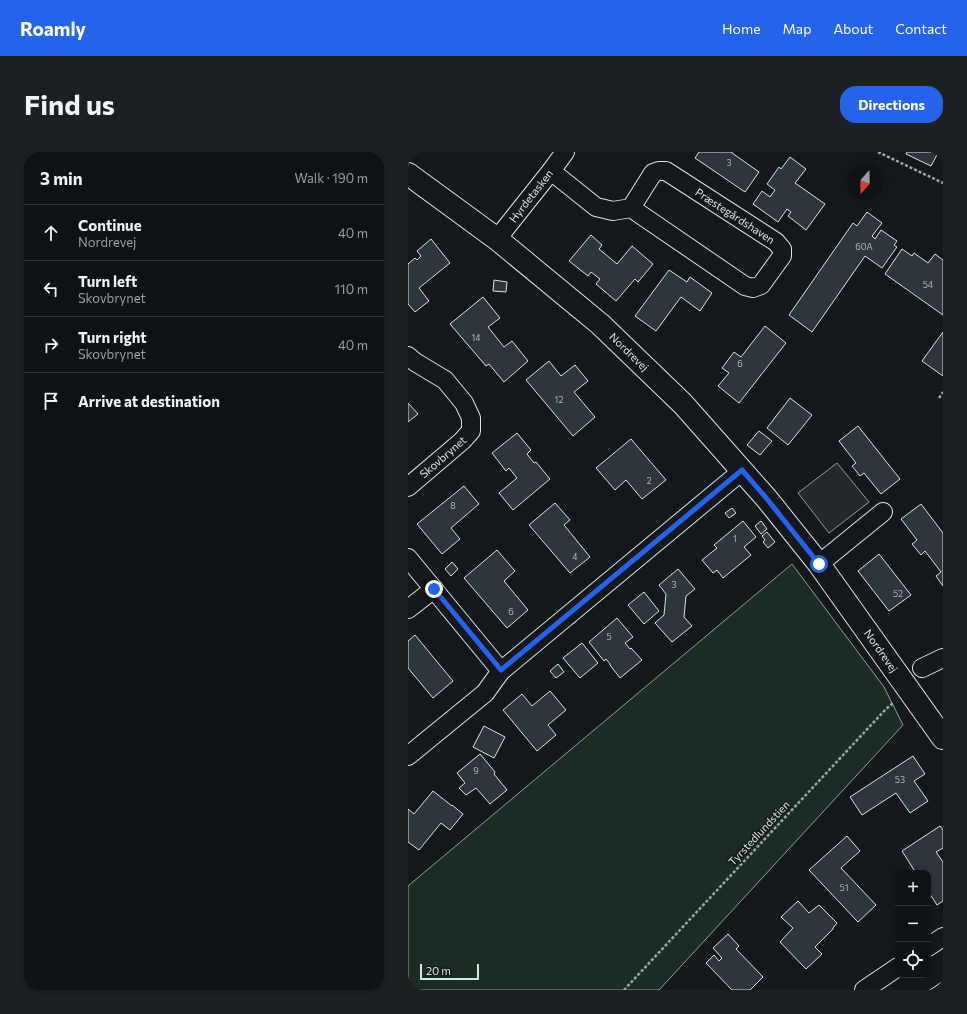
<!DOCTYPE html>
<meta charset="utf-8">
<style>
:root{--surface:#0f1215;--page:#1d2022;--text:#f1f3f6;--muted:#9b9ea0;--line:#2f3234;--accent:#2563eb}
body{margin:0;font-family:Commissioner,sans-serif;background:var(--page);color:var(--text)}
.controls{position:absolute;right:12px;bottom:12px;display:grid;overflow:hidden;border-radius:8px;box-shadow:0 2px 6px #0003}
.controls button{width:36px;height:36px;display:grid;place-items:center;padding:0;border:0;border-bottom:1px solid var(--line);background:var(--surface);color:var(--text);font:20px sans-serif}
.compass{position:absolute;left:439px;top:12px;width:36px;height:36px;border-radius:50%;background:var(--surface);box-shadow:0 2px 6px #0003;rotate:200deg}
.scale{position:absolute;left:12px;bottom:10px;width:59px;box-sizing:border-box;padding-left:4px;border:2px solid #d8e6dc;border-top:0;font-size:11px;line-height:14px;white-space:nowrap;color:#d8e6dc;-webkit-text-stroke:3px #14181c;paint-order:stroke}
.stop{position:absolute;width:12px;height:12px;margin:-9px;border:3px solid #2563eb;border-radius:50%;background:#fff}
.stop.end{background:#2563eb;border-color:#fff;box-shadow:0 1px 4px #0008}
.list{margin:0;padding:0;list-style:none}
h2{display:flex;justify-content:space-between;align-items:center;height:52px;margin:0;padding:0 16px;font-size:17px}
h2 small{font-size:13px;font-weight:400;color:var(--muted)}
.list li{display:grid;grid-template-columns:26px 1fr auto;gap:12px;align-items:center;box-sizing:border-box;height:56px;padding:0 16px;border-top:1px solid var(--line)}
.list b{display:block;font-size:15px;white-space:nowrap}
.list p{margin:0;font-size:13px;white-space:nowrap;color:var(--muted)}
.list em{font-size:13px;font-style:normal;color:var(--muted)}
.icon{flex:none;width:22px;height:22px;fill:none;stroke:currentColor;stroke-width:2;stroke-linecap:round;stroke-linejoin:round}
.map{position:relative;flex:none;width:535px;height:838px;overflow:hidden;border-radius:16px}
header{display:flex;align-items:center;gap:24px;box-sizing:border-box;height:56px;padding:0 20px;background:var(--accent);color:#fff}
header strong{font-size:19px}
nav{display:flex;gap:22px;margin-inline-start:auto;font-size:14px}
.intro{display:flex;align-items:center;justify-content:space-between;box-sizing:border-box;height:96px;padding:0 24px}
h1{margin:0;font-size:28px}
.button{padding:10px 18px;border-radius:16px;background:var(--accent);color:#fff;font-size:14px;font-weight:700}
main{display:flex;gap:24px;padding:0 24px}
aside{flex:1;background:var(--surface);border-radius:16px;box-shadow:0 2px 6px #0003}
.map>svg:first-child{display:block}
.green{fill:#1a2d24;stroke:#939e99}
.parking{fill:#24282b;stroke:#939e99}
.building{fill:#2c363c;stroke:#d8e6dc}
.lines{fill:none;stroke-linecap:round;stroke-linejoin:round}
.street-casing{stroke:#d8e6dc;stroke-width:20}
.secondary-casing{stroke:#d8e6dc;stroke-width:24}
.path{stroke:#9da8a2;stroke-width:2.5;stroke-dasharray:3 2;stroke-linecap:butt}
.street{stroke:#14181c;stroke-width:18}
.secondary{stroke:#14181c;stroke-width:22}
.route{stroke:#2563eb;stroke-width:5}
.labels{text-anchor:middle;stroke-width:3;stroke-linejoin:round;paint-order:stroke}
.number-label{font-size:9px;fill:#adbab4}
.street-label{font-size:11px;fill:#d8e6dc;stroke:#14181c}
</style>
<header>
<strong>Roamly</strong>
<nav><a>Home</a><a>Map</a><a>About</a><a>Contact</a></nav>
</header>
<div class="intro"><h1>Find us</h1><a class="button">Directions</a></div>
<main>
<aside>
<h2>3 min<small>Walk · 190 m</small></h2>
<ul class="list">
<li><svg class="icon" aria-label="ahead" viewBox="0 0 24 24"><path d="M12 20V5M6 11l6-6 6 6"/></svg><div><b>Continue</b><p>Nordrevej</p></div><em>40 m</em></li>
<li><svg class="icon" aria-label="left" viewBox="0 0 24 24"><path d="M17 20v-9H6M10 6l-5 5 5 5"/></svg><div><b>Turn left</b><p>Skovbrynet</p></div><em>110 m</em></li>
<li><svg class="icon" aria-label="right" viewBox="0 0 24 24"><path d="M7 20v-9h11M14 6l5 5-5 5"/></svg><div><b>Turn right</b><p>Skovbrynet</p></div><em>40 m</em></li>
<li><svg class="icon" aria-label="arrive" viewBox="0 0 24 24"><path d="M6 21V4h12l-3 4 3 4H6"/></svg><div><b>Arrive at destination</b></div></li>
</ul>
</aside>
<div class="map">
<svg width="535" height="838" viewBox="0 0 535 838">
<rect width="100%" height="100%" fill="#14181c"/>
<polygon class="green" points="384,412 476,535 495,573 251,838 0,838 0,734"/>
<polygon class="parking" points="429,311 461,350 421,381 390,341"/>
<g class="building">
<polygon points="291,0 324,0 324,1 351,20 337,40 287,6"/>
<polygon points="499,0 535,0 535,4 530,1 523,14 498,2"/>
<polygon points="382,5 398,17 387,31 417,52 398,78 380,64 383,60 379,57 370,70 345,52 354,39 362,45 367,38 359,32 371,15 373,17"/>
<polygon points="459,60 474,71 464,84 467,87 473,78 489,89 486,93 489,95 474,116 457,104 404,180 381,163 445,71 449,74"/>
<polygon points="183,83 194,93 191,97 209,112 224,94 245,112 230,130 227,127 208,149 188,132 192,127 183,120 180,124 161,109"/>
<polygon points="23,87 42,111 11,136 21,149 7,160 0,152 0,112 7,106 9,108 13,104 9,99"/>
<polygon points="494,97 504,104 506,101 520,111 527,102 535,108 535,163 477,122"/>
<polygon points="261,118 279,130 282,125 304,141 292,159 273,145 248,179 227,164"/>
<polygon points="86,128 99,130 98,140 85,139"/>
<polygon points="75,145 92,166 80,175 96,195 104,189 120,209 96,230 81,212 78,214 42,172"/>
<polygon points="357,174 378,191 331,251 310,234 321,221 314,216 326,200 333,205"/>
<polygon points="535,180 535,224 514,209"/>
<polygon points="141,209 153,224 167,213 180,229 166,240 187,265 165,284 118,228"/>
<polygon points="382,246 404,263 380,293 359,276"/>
<polygon points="0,251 10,262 0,270"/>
<polygon points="450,274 492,327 473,342 456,321 452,324 444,314 448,311 431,289"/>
<polygon points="351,279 364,289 352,303 339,293"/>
<polygon points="109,281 123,298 119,302 126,311 128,310 142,327 105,358 91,341 109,326 101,316 98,319 84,301"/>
<polygon points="223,287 258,328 234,347 218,328 207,338 188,316"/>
<polygon points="56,334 71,352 43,376 52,387 34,402 9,372"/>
<polygon points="147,351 162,368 156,373 182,405 162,421 121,373"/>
<polygon points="513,352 535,381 535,434 528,424 533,420 517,399 513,403 504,392 509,388 493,367"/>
<polygon points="324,356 328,361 321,366 317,361"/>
<polygon points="335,369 348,385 336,395 343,403 315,426 309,418 305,421 294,408 309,396 306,393"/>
<polygon points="353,369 359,377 353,382 347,374"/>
<polygon points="359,380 367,390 360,396 355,390 357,388 354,384"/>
<polygon points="89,398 107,419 96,429 120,458 99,476 56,426"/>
<polygon points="471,402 503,443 481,459 450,419"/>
<polygon points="44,410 50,417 43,424 37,417"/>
<polygon points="270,417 287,437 278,444 276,465 284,474 264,490 247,471 256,463 258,442 251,433"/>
<polygon points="236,440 251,459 236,472 220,453"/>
<polygon points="209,466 225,485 217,491 222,497 223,496 234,508 212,526 202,513 202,512 198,507 196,509 181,490"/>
<polygon points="7,483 45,529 25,546 0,516 0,489"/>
<polygon points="174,491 190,511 172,526 155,506"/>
<polygon points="150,512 156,520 148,526 142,519"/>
<polygon points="142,539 158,558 140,573 148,583 129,599 95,558 114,542 124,554"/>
<polygon points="76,574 97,585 86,606 65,595"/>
<polygon points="72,602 87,620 86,622 99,638 82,652 68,636 58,643 51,636 57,631 49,621"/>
<polygon points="505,604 517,622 506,629 520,649 502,661 488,641 454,663 442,645"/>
<polygon points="25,639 44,654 44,653 55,662 42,678 33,671 11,698 0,690 0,657 6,662"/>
<polygon points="532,674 535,678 535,696 528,700 535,710 535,749 529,753 520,739 520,721 508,721 494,699"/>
<polygon points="439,684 452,699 433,716 468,753 450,770 401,718"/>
<polygon points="390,749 401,761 411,753 429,771 425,776 425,777 407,795 414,802 398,817 372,790 385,776 373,765"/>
<polygon points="320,782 331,794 328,797 355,825 342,838 324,838 298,811 306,803 311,809 314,806 305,796"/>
<polygon points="535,829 535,838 522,838"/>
</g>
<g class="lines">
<defs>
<g id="street">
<polyline points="143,19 188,55 205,59 223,56 337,134 345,136 353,133 374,104 374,97 368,90 258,19 251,19 245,21 223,56"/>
<polyline points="89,87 143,19 157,0"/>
<polyline points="0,204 7,210 37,228 56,251 63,266 63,279 54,289 0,335"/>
<polyline points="0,406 93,519"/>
<polyline points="411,412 475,360"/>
<polyline points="0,457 26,437"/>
<polyline points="514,516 535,506"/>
<polyline points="0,604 77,541 93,519 334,319"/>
<polyline points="520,795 535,785"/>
<polyline points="456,838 490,815"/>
</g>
<polyline id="secondary" points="0,22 89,87 192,172 275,252 359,347 411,412 535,586"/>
</defs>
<use href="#street" class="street-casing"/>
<use href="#secondary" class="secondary-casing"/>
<g class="path">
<polyline points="470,0 535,31"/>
<polyline points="531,246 535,240"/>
<polyline points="216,838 478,557 485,551"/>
</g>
<use href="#street" class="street"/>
<use href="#secondary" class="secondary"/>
</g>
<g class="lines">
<polyline class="route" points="26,437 93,518 334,318 359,347 411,412"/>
</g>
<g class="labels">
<g class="number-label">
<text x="321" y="14">3</text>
<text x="456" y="98">60A</text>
<text x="520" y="136">54</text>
<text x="68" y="189">14</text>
<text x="332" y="215">6</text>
<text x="151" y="251">12</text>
<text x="241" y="332">2</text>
<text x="45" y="357">8</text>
<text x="327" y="390">1</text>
<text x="167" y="408">4</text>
<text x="266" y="436">3</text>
<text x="490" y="445">52</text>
<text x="103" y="463">6</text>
<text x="201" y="488">5</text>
<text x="68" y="622">9</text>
<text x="492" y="631">53</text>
<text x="436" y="739">51</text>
</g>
<g class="street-label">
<text transform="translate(123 44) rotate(-52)" y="4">Hyrdetasken</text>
<text transform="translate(327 64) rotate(33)" y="4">Præstegårdshaven</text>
<text transform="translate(221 200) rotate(44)" y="4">Nordrevej</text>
<text transform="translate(35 305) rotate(-41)" y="4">Skovbrynet</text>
<text transform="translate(473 499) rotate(55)" y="4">Nordrevej</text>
<text transform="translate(351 681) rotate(-47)" y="4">Tyrstedlundstien</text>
</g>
</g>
</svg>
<div class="controls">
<button>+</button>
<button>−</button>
<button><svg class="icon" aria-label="locate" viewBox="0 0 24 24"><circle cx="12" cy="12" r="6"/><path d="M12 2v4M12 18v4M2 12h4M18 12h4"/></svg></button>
</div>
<svg class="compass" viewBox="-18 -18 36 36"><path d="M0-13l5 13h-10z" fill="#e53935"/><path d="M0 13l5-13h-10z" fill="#9b9ea0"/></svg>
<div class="scale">20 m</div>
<div class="stop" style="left:411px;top:412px"></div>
<div class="stop end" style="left:26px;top:437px"></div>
</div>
</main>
